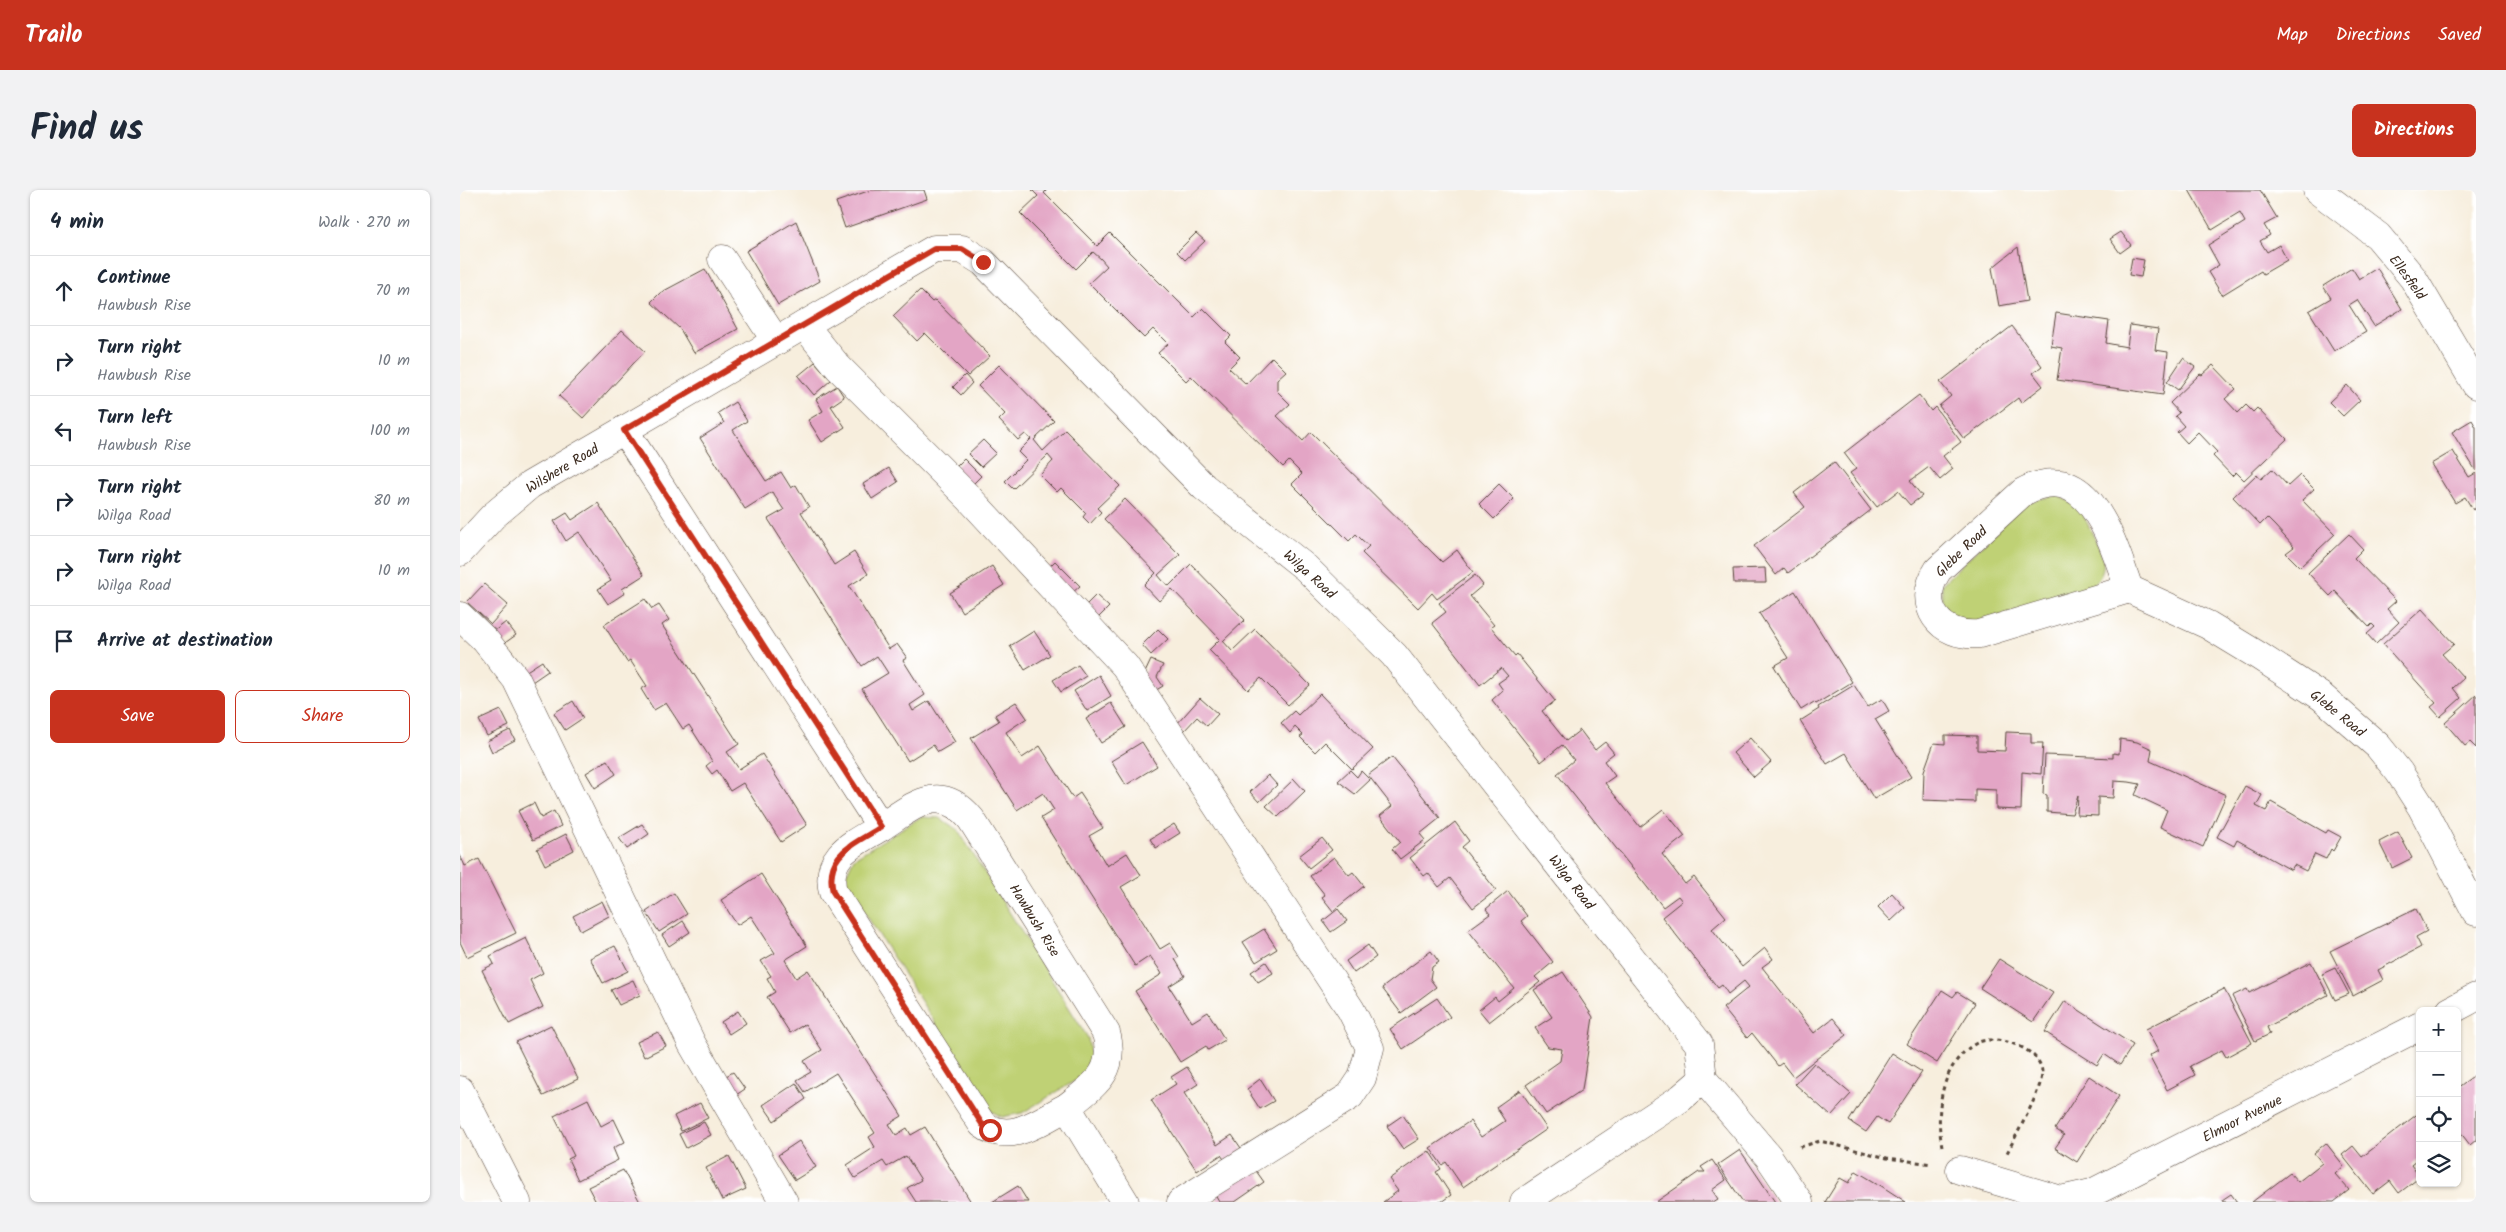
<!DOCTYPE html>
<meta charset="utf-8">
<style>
:root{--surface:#fff;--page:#f2f2f3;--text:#1f2937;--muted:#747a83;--line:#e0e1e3;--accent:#c8321e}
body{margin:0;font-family:Kalam,sans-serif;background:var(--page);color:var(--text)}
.controls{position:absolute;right:15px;bottom:15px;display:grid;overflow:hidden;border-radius:8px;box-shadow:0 1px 4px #0004}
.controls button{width:45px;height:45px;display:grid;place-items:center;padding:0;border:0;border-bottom:1px solid var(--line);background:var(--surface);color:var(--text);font:25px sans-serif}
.stop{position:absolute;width:15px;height:15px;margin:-11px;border:4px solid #c8321e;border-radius:50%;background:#fff}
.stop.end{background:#c8321e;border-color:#fff;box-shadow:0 1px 5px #0008}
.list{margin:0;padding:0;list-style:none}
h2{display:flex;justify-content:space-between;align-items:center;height:65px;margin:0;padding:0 20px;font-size:21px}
h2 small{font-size:16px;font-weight:400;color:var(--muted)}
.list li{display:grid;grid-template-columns:32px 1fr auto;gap:15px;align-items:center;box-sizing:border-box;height:70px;padding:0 20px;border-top:1px solid var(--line)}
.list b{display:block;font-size:19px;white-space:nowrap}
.list p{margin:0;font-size:16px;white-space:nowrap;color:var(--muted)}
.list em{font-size:16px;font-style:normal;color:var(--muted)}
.actions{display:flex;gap:10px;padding:15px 20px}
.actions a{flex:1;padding:11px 0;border:1px solid var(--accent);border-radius:8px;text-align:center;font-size:18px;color:var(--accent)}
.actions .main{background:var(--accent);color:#fff}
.icon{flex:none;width:28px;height:28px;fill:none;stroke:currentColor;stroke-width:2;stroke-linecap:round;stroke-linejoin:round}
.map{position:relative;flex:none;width:2016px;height:1012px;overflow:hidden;border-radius:8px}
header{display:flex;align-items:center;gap:30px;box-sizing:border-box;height:70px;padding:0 25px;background:var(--accent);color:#fff}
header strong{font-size:24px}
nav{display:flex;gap:28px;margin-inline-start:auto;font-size:18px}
.intro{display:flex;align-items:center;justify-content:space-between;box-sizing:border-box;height:120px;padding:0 30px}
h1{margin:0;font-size:35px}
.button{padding:12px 22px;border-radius:8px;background:var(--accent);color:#fff;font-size:18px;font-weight:700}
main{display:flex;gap:30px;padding:0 30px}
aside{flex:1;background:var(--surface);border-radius:8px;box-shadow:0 1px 4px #0004}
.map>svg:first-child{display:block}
.green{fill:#bfd174;stroke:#7d7e49}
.building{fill:#e3a5c5}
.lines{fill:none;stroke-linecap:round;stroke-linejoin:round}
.minor-casing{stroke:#57473b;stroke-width:29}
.path{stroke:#57473b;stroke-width:3;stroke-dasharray:4 4;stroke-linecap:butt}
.minor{stroke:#fff;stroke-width:28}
.route{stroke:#c8321e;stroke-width:6}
.labels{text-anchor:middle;stroke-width:4;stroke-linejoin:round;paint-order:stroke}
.street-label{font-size:14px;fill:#3b2a1e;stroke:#fff}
</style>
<header>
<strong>Trailo</strong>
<nav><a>Map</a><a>Directions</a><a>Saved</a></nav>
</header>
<div class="intro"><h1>Find us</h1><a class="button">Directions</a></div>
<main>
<aside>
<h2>4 min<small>Walk · 270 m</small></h2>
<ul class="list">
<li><svg class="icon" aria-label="ahead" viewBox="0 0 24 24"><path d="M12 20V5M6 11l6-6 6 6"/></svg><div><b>Continue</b><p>Hawbush Rise</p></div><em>70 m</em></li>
<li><svg class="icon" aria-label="right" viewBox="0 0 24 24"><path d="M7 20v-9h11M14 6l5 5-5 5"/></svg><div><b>Turn right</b><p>Hawbush Rise</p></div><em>10 m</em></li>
<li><svg class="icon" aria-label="left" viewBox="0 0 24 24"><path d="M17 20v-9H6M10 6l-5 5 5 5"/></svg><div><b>Turn left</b><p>Hawbush Rise</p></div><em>100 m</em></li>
<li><svg class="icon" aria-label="right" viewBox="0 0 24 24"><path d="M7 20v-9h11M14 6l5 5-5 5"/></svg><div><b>Turn right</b><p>Wilga Road</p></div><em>80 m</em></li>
<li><svg class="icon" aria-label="right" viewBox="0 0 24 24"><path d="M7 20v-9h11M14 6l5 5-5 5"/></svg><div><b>Turn right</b><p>Wilga Road</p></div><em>10 m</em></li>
<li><svg class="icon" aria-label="arrive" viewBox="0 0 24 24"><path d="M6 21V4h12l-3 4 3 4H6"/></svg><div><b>Arrive at destination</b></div></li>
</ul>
<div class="actions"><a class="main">Save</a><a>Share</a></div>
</aside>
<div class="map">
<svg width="2016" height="1012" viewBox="0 0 2016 1012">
<rect width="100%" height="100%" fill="#fff"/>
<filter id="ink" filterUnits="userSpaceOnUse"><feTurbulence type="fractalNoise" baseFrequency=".02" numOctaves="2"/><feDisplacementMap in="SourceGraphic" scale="10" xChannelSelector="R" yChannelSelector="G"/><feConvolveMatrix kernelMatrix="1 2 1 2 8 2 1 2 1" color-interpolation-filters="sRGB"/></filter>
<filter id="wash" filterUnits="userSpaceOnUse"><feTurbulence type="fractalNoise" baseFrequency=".0096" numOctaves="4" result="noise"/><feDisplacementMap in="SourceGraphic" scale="20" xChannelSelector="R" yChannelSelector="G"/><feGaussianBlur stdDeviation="1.12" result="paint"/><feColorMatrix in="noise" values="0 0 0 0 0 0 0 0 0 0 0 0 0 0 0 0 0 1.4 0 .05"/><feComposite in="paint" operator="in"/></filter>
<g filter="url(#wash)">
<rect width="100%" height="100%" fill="#f7eedd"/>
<g class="green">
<path d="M1598 305C1604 309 1616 314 1620 320 1625 327 1629 337 1633 345 1644 367 1651 382 1628 400L1515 433 1495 431 1482 414V394L1566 312Z"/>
<polygon points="461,627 480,628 498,640 628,848 631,869 623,886 562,923 542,927 531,921 386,693 386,685 394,668"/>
</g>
<g id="blocks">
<g class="building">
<polygon points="411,0 464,0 467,9 385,38 376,12"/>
<polygon points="572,0 587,0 584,3 637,56 650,43 734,127 743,118 771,146 765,152 780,167 769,178 786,194 812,167 826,181 817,189 817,201 830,214 817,226 843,251 851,242 982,372 997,360 1013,382 977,409 972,403 958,418 902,363 909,356 902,350 896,344 889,351 832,294 842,284 829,271 823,277 731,186 726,191 698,163 708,154 693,139 684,148 629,93 647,76 641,69 633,62 616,79 560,23 578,6"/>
<polygon points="1729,0 1800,0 1817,28 1804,35 1810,45 1800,51 1807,62 1819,55 1827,70 1803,84 1801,81 1762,105 1748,82 1759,75 1748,55 1785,32 1780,23 1752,40"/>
<polygon points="336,31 360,91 318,115 286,61"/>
<polygon points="1661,42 1671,55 1660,63 1650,49"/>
<polygon points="736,43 745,51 725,70 717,62"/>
<polygon points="1558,57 1567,111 1539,116 1532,78"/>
<polygon points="1672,68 1684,70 1681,87 1669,85"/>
<polygon points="1892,78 1899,89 1917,78 1942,119 1914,136 1897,110 1889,115 1906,142 1874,161 1849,121 1871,108 1863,96"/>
<polygon points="245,79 278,139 234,163 220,139 191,112 200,103"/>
<polygon points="460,100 472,112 475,110 530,166 508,186 465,143 457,151 433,126"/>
<polygon points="1596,123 1649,131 1646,153 1656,155 1667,157 1670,135 1698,139 1695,160 1708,162 1703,205 1597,190 1602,158 1591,156"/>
<polygon points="1552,136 1582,176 1573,183 1583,196 1561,213 1558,208 1504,249 1479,216 1491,206 1480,192"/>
<polygon points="162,140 185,161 123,228 99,206"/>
<polygon points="1723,168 1735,177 1718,200 1707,192"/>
<polygon points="355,172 371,190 354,205 338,186"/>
<polygon points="539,175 594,231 574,250 583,261 605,240 660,296 637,318 641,322 630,334 623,327 626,323 601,298 597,302 580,285 593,271 588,265 553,299 545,291 566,270 558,262 571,249 565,244 558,250 539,230 545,224 518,196"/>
<polygon points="1753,175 1776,199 1765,209 1778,223 1786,215 1793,222 1797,218 1827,249 1784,290 1776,282 1772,286 1753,266 1757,262 1738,242 1727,253 1717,242 1724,236 1715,226 1719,223 1710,213 1740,184 1742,185"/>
<polygon points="505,185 512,193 501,205 493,197"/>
<polygon points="1887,195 1900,210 1883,226 1869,212"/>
<polygon points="377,196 384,207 371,216 385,237 362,252 348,230 363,221 356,209"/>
<polygon points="1459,205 1471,221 1475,217 1501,252 1483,266 1493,279 1480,290 1469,277 1450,291 1462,306 1450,315 1438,301 1417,317 1390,283 1396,279 1384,263"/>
<polygon points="275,212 287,231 273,240 306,291 321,282 331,298 336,295 349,317 341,322 374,375 394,362 408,384 389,396 429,459 437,454 447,468 443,470 465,505 450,515 453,521 469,511 495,552 478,562 473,555 448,571 402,499 428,483 417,466 402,476 379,440 308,329 324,320 312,302 285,319 240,248 264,233 258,223"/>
<polygon points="2012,230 2016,237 2016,281 1992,242"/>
<polygon points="523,250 536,263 521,277 508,264"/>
<polygon points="1993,261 2009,287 2016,283 2016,318 2013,320 2005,307 1995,313 1971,274"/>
<polygon points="504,269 521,286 510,297 493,280"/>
<polygon points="1374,272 1411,320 1328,383 1324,378 1316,385 1294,356 1345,317 1334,303"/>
<polygon points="429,278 438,292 412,309 403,294"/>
<polygon points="1812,279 1828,296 1840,285 1854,299 1842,310 1875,344 1840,377 1826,363 1834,357 1815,336 1807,328 1800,335 1773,307 1796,285 1801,289"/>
<polygon points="1039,294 1054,309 1034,329 1019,314"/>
<polygon points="665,309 720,365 698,385 703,391 709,396 731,374 785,430 763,451 772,461 795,439 850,495 828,515 801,488 788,500 749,460 760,449 712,399 699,411 684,395 696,383 644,329"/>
<polygon points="138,313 184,385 162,399 165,403 148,414 138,399 151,391 119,342 106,351 94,331 107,323 112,330"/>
<polygon points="1889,344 1903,359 1894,368 1936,411 1927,419 1939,432 1916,454 1907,444 1915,437 1912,434 1909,437 1875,401 1870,406 1848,383"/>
<polygon points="595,371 620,396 612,403 588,378"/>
<polygon points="532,376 544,395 502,422 490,403"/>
<polygon points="1305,378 1306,393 1274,393 1273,379"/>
<polygon points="1015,385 1023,395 1010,406 1034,435 1031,437 1055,466 1057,464 1095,511 1082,521 1106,551 1120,540 1135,560 1145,552 1154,563 1144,571 1155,586 1145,593 1180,637 1203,619 1225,646 1202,664 1225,694 1234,687 1266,727 1252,739 1282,777 1305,758 1313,769 1302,777 1354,843 1373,828 1387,845 1333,887 1322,873 1318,876 1292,843 1287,848 1263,818 1289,797 1284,791 1268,804 1262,795 1258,798 1202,727 1222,711 1218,706 1203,717 1097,584 1114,570 1102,555 1081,572 1032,510 1043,500 1038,493 1048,486 1041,478 1020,495 972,433 986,422 979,413"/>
<polygon points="24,394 48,415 31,434 7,412"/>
<polygon points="1335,401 1392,492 1356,514 1354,512 1341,520 1314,476 1328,468 1299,423"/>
<polygon points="636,405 649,417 638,428 625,416"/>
<polygon points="185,409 192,419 199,415 209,430 202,435 279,554 267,562 279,579 302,564 347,635 321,652 283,593 270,601 257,580 252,584 246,576 252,571 229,535 223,539 206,513 194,520 181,499 187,496 170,470 167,472 144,435"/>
<polygon points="1962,419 1994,454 1982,464 2004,488 1993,498 2001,508 1980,527 1971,517 1976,513 1923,454"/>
<polygon points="46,432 56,445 42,455 33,442"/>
<polygon points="698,439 708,449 691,465 682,455"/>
<polygon points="574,441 590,465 565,480 550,456"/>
<polygon points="691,470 703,475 697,487 703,496 693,502 683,487"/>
<polygon points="82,471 88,481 72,492 65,482"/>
<polygon points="618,475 626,486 601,502 593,490"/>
<polygon points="639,485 651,506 627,521 614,501"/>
<polygon points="1394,495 1408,517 1422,509 1429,521 1415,529 1451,587 1414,609 1386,563 1367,574 1340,531 1359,519 1358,517"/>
<polygon points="860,504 913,559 892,579 865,552 855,562 840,547 843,545 835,537 830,543 821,533 834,521 838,525"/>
<polygon points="2016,505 2016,558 2010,552 2005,556 1985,533"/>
<polygon points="740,508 758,524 747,536 737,527 723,542 716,535"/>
<polygon points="113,511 123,528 105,540 94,523"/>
<polygon points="556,512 567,528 546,542 562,568 580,556 613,608 620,603 643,638 629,646 647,676 667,663 681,685 661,697 700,759 710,753 719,767 715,769 725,786 709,796 732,832 748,822 765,850 748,860 746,856 720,872 675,801 702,784 699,779 690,766 675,776 581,628 594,620 583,603 557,620 511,548 539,531 535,525"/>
<polygon points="651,513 666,537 641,553 626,529"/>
<polygon points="41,520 49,536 27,546 19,530"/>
<polygon points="50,540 55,550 32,562 27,551"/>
<polygon points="1546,542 1571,543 1571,553 1583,553 1581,584 1562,582 1561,620 1536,619 1536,600 1515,599 1515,612 1463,610 1464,581 1474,553 1485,554 1485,545 1517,546 1517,560 1545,561"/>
<polygon points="1290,548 1311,572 1294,587 1273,563"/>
<polygon points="1660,549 1677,552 1692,559 1690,571 1766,605 1743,657 1700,637 1707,620 1675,605 1680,594 1669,592 1654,591 1653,608 1638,607 1638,626 1617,625 1618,606 1612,624 1587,622 1587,605 1583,604 1585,565 1653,568 1653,563 1659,564"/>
<polygon points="682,552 697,576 666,595 651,571"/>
<polygon points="932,567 980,628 960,644 965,650 940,669 932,659 940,652 920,626 932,616 908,585"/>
<polygon points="147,570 156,584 135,598 126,583"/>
<polygon points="890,580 897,587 901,581 910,590 895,604 878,591"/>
<polygon points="808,585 817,595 799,612 790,602"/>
<polygon points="834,589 845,601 818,627 806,616"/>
<polygon points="1785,596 1802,605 1796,616 1806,621 1811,612 1866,643 1868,640 1881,647 1873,661 1871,659 1866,669 1855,664 1846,681 1834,675 1831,680 1777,650 1774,656 1757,647"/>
<polygon points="74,613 81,628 94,621 101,636 73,650 58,621"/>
<polygon points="995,632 1009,651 1002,657 1036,700 1013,718 990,688 979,697 968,683 964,686 950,668"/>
<polygon points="182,634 189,644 167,659 159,648"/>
<polygon points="714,634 720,643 696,658 690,649"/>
<polygon points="1938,642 1952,668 1932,678 1919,652"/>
<polygon points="106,644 114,660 85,675 77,659"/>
<polygon points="862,648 872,660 849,678 839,666"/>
<polygon points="0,665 5,676 19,669 56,743 7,767 0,752"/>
<polygon points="874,667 889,685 893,682 904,696 873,721 862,707 865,705 850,686"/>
<polygon points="301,684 347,756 325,770 336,788 348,780 442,926 429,934 436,945 447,938 451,945 465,937 511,1012 456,1012 447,998 461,990 446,966 427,977 423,971 395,988 387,975 415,957 409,947 415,943 376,883 345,902 337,890 351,882 344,871 362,860 345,834 330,843 307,807 315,802 307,788 311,786 301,771 315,763 291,726 277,735 261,710"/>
<polygon points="1048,701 1067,726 1061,731 1093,772 1075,787 1080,792 1029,832 1019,820 1035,807 1038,811 1054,798 1008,740 1030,724 1026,719"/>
<polygon points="214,703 227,724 199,742 186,722"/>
<polygon points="1432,703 1445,718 1431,731 1418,717"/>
<polygon points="142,711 149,726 121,741 113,726"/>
<polygon points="878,719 887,731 871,742 863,731"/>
<polygon points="1956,719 1967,741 1956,747 1961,757 1918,780 1923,790 1893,806 1870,761"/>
<polygon points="223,731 230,742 209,756 202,745"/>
<polygon points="804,739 817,759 796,772 783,752"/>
<polygon points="66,748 83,783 70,790 83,817 49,834 22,780 34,774 30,766"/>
<polygon points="908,755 916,767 894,783 886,771"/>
<polygon points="155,756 168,781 143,793 130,768"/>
<polygon points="971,761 979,772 972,777 970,789 976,797 941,823 922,798"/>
<polygon points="1539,769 1593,803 1573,832 1520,798"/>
<polygon points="806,772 813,783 798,792 791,782"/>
<polygon points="1851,772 1868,805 1807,837 1810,844 1795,851 1772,806 1787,799 1789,803"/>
<polygon points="1875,778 1889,804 1875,810 1862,784"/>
<polygon points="1103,782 1133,827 1122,900 1086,924 1066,895 1100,871 1102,859 1088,857 1075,838 1092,827 1074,800"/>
<polygon points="173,790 180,805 159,815 151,800"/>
<polygon points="1764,799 1792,853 1766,867 1762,860 1730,876 1735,885 1707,900 1689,866 1698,861 1686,839"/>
<polygon points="1482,800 1493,807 1497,802 1515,813 1477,873 1447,854"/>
<polygon points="977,808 990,827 943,859 930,839"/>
<polygon points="1605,811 1673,855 1660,875 1644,864 1637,875 1585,842"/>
<polygon points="278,821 286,833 269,844 261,832"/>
<polygon points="91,835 118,889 83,906 56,852"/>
<polygon points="198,842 206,856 184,867 177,852"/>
<polygon points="1432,863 1462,882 1428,934 1417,927 1406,942 1389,931"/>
<polygon points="1354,873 1391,904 1371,926 1335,894"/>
<polygon points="727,877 738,894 724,903 757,955 772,945 783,961 766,972 761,965 737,981 691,910 716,894 711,887"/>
<polygon points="273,882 285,899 273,907 261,889"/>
<polygon points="2016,884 2016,950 2010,955 1997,938 1997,898"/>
<polygon points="1629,886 1659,906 1617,972 1595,958 1604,945 1595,939"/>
<polygon points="800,889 814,911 800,919 787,899"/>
<polygon points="336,893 346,909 314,931 303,915"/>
<polygon points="1060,900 1087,939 1003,997 986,972 982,975 970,958 1010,931 1021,947 1045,931 1036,917"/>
<polygon points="128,909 141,936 154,929 165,952 153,958 158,970 118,990 108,969 114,966 94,926"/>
<polygon points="240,913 248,928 221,941 214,926"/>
<polygon points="1960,922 1960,974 1957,970 1951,975 1960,987 1939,1003 1930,991 1913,1004 1882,965 1893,956 1902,967"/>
<polygon points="943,925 959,949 943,959 927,936"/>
<polygon points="244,932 251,945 226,958 219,944"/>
<polygon points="339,951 356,977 335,990 318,965"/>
<polygon points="1866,953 1884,976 1875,984 1889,1000 1874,1012 1792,1012 1830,983 1838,992 1862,973 1854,963"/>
<polygon points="1280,960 1315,1012 1283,1012 1258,975"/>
<polygon points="969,961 981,979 976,982 991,1005 981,1012 923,1012 938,1001 929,989"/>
<polygon points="269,966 286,999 262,1010 246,978"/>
<polygon points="1252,970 1266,990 1252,1000 1258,1009 1253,1012 1196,1012 1239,982 1245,982 1241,977"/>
<polygon points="794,978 804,992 775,1012 759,1012 755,1005"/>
<polygon points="163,980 180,1012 136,1012 128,997"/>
<polygon points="1396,981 1423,997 1446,1012 1365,1012 1380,988 1389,993"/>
<polygon points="558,996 568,1012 532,1012"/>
<polygon points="1771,1004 1777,1012 1763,1012 1762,1010"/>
</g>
</g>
</g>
<g filter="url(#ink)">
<use href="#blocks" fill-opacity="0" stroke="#57473b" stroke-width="1"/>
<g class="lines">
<defs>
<g id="minor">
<polyline points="1857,0 1918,46 1953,88 2016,195"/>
<polyline points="262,69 316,151"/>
<polyline points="344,135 378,177 508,307 665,476 891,820 910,858 902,888 890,906 721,1012"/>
<path d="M164 240 421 637C393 654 364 665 373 702L522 934C550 956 581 930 607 917L665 1012"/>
<polyline points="0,362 33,326 70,295 474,59 502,59 523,72 744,297 846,378 934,465 1239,854 1243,889 1221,908 1064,1012"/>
<path d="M1669 399C1653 353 1629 265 1563 302L1478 380C1455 415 1480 448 1519 444L1669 399 1748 435 1799 466 1862 507 1918 556 1939 582 1962 618 2016 722"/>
<polyline points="0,426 25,450 56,489 232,854 324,1012"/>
<path d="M421 637C454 616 479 591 511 629L646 843C657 882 634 895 607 917"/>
<polyline points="1990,821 2016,807"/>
<polyline points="1243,889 1308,966 1339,1012"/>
<polyline points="0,900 57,1012"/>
<polyline points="1500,980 1601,1010 1632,1003 1960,836"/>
</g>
</defs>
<use href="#minor" class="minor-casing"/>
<g class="path">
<path d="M1482 956C1475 921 1481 874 1515 854 1534 842 1582 858 1582 883 1582 900 1556 945 1547 963"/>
<polyline points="1340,957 1360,951 1427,968 1472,974"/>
</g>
<use href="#minor" class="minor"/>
</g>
</g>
<g class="lines" filter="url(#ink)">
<path class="route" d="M523 72 502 59H474L164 240 421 637C393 655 364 664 373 702L522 934 530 940"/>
</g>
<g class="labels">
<g class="street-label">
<text transform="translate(1948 87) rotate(54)" y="5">Ellesfield</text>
<text transform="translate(102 278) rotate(-31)" y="5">Wilshere Road</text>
<text transform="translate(1501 361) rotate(-44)" y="5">Glebe Road</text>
<text transform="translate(850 384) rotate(42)" y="5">Wilga Road</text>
<text transform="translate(1878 523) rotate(39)" y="5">Glebe Road</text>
<text transform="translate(1112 692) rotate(52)" y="5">Wilga Road</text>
<text transform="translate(575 730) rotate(58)" y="5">Hawbush Rise</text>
<text transform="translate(1782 928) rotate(-27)" y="5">Elmoor Avenue</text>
</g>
</g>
</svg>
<div class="controls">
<button>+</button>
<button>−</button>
<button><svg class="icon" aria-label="locate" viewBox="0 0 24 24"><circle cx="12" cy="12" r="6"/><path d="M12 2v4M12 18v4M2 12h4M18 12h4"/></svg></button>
<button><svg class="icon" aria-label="layers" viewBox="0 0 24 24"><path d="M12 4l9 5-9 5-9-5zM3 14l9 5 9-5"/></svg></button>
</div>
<div class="stop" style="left:530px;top:940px"></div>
<div class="stop end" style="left:523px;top:72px"></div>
</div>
</main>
